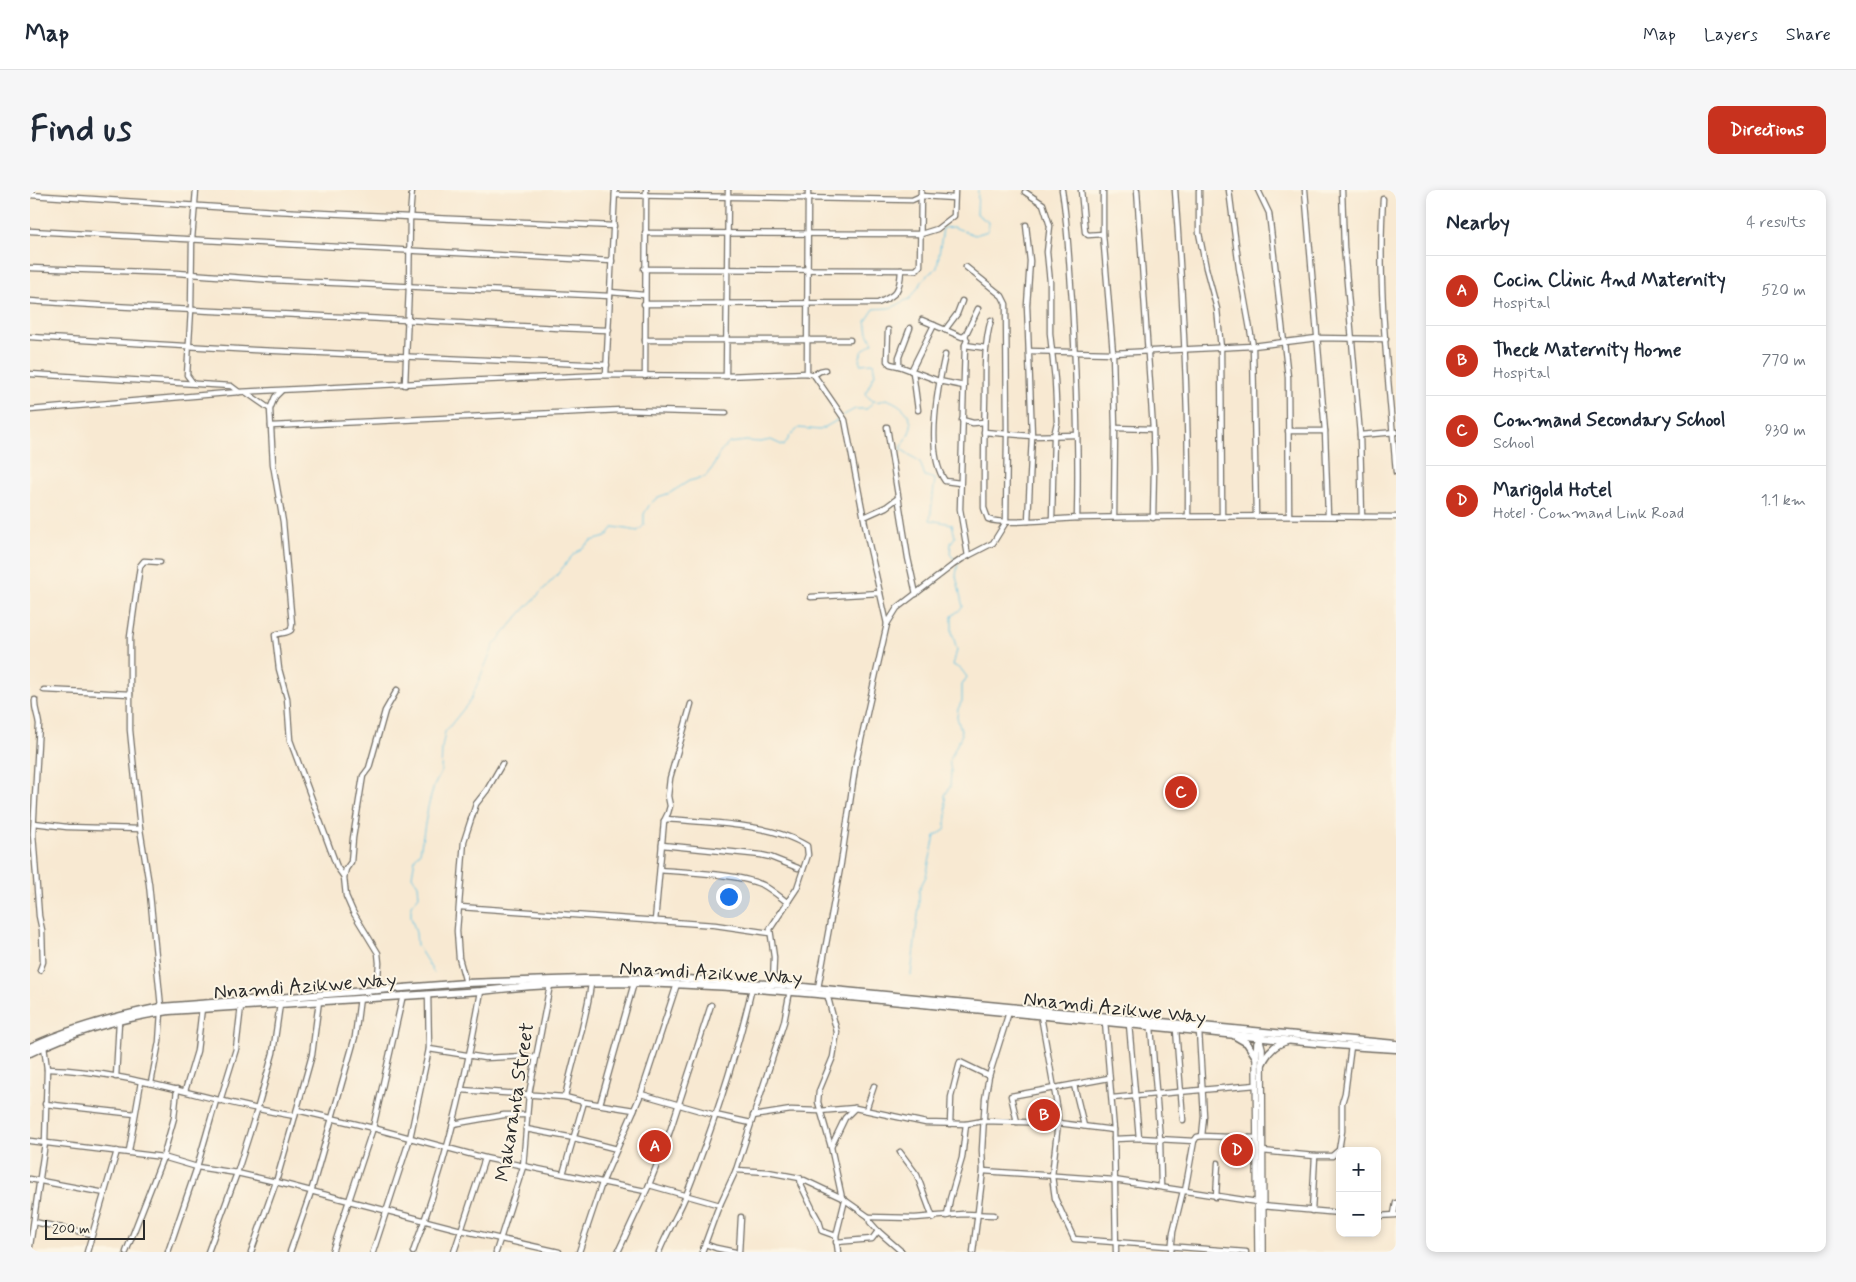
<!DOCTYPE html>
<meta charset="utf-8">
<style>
:root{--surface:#fff;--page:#f6f6f7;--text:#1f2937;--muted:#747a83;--line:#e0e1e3;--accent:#c8321e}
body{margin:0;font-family:Mynerve,sans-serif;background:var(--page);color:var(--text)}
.controls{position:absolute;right:15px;bottom:15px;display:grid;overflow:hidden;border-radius:10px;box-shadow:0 2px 8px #0003}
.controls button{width:45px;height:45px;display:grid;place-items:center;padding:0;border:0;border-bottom:1px solid var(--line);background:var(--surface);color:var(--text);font:25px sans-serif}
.scale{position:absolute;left:15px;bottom:12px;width:100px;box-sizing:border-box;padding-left:5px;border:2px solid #2b2b2b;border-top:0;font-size:14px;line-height:18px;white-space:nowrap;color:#2b2b2b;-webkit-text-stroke:4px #fcf5e5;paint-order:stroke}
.you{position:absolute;left:698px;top:706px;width:18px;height:18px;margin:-12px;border:4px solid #fff;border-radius:50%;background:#1a73e8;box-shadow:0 0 0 8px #1a73e833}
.badge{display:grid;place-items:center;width:32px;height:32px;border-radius:50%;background:var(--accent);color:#fff;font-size:16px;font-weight:700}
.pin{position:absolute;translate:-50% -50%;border:2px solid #fff;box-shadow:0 1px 5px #0006}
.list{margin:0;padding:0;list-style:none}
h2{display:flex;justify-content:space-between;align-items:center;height:65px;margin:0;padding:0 20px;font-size:21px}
h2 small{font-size:16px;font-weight:400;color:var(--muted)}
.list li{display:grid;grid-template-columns:32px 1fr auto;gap:15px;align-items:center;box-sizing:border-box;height:70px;padding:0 20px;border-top:1px solid var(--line)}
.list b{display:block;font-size:19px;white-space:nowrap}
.list p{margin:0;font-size:16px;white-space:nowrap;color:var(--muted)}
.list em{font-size:16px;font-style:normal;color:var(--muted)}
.map{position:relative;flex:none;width:1366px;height:1062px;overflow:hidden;border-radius:10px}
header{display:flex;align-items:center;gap:30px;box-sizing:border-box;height:70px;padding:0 25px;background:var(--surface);border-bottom:1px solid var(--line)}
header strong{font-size:24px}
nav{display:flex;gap:28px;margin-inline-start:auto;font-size:18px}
.intro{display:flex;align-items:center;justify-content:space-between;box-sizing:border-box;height:120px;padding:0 30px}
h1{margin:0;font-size:35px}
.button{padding:12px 22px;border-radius:10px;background:var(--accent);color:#fff;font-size:18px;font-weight:700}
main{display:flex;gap:30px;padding:0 30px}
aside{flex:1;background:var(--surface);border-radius:10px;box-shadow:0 2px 8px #0003}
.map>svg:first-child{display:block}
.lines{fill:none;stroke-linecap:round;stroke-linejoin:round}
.stream{stroke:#65c3e3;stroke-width:1}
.minor-casing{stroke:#736e65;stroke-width:7}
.major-casing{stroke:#736e65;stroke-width:8}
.highway-casing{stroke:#736e65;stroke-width:9}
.minor{stroke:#fff;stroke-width:4.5}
.major{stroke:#fff;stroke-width:5.5}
.highway{stroke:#fff;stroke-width:6}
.labels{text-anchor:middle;stroke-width:4;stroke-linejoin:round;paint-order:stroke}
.street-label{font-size:20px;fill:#2b2b2b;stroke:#fcf5e5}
</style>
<header>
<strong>Map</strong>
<nav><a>Map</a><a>Layers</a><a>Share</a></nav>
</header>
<div class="intro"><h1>Find us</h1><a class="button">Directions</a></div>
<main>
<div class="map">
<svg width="1366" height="1062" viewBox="0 0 1366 1062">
<rect width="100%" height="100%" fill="#fcf5e5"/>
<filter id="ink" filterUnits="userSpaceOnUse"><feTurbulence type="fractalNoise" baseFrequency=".02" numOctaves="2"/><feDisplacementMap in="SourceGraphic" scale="10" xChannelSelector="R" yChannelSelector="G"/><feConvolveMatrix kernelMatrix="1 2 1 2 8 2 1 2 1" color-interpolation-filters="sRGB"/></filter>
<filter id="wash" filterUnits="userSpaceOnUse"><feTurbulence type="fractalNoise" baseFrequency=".0096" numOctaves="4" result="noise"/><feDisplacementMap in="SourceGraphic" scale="20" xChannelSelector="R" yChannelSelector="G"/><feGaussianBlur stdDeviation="1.12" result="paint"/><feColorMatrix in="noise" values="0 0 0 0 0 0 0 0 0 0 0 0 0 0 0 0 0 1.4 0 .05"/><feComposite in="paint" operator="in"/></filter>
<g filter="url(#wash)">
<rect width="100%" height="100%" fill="#f8e9d2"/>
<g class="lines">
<g class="stream">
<polyline points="814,225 825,219 837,219 843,212"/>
<path d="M926 371 920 364 921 353 925 347 922 334 900 330 905 289 895 286 890 272 871 259C874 252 882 241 881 233 879 220 866 212 856 209 846 214 842 211 835 204L845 184 843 173 830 174C828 163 835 158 843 153L838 143 836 131 844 119C851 118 859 119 865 116 872 113 872 111 880 109L896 86 907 78 913 38 923 37 945 45 958 41V32L947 24 948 0"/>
<polyline points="404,783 387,755 386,743 381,727 381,715 389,706 388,695 382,686 385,668 390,662 398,617 404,596 411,582 412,558 415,542 440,511 464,455 491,423 526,386 542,366 561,351 576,347 584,337 608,341 614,335 614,324 620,314 628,307 640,303 659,291 675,287 683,277 689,264 699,253 716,251 730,252 741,250 754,256 760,246 769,238 790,240 811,228"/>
<polyline points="881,785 889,716 889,700 896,686 905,646 915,640 917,626 915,605 920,597 921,581 919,571 932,544 927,527 928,519 932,511 932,495 937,487 931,479 923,475 927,460 922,442 922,426 933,417 926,386 928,373"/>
</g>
</g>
</g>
<g filter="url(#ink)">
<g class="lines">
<defs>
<g id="minor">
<path d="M1032 0C1038 36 1039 74 1042 110 1046 183 1049 255 1047 328"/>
<polyline points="1051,0 1055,42 1058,45 1073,44"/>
<polyline points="1073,0 1073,44 1083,163 1085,238 1084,327"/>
<polyline points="1107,0 1123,239 1124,278 1123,328"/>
<path d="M1145 0C1153 109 1159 218 1158 327"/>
<polyline points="1169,0 1169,43 1176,78 1187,119 1191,158 1192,326"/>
<polyline points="1199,0 1209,78 1223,156 1226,326"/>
<polyline points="1228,0 1239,23 1258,187 1259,325"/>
<polyline points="1275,0 1295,241 1298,326"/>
<polyline points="1312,0 1314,57 1330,245 1332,327"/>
<polyline points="995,2 1013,14 1020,36 1017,62 1020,92 1020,143 1025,190 1027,232 1024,246 1022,329"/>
<polyline points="0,5 246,21 584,36"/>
<polyline points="585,5 882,10 891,6 924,8"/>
<path d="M1353 9C1347 98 1359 193 1366 282"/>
<polyline points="996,35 1000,71 997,115 1002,246 998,331"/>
<polyline points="0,41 582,71"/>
<polyline points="615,43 891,44 907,39 924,26 925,0"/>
<polyline points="0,78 147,83 242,90 580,106"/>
<polyline points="614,79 886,80 890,76 891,0"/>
<polyline points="580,102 614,105"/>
<path d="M0 111C104 118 209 122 314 127 402 131 490 137 579 140"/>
<path d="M614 114 848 113C867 105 870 101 871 80"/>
<polyline points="892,130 932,147 935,146 937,150 935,155 930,319 938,366"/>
<path d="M961 130C954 154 955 181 955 206 954 244 954 281 954 318L958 329C974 336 1029 328 1049 328 1155 326 1260 326 1366 327"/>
<polyline points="880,138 869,167 869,176 909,191 934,196"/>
<polyline points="858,140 857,171 860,174 869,176"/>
<polyline points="915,140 927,124 932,111"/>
<polyline points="935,146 948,119"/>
<polyline points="0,147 224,160 577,175"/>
<polyline points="615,150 820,150"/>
<polyline points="935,155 956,158"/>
<polyline points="999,161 1083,163 1223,156 1287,148 1356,149"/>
<path d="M915 165C908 196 895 263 915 291L930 293"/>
<polyline points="881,181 904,135"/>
<polyline points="883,182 888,220"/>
<polyline points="777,183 778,0"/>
<polyline points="0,184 201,196 209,202"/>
<polyline points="576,185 585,0"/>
<polyline points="784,185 790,181 795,180"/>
<polyline points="615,186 616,0"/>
<polyline points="696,186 698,0"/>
<polyline points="163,193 157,185 161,120 162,49 166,0"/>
<polyline points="375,195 379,96 380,27 382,0"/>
<path d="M251 201 245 207 240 219 243 274 253 332 262 434 261 440C256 444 251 442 245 445L249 479 257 508 260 550 307 677 314 687 316 706 323 722 348 763 349 773 347 801"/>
<polyline points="217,203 240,219"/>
<polyline points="0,220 209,202 432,191 576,185 696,186 777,183 784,185 815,230 838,350 857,434 826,572 811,673 788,798"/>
<polyline points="932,230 943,233 954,232"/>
<polyline points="241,236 591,220 696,223"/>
<polyline points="857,237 878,368 886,404"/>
<polyline points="1085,238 1123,239"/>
<polyline points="1258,241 1295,241"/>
<polyline points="954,242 1002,246 1047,245"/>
<polyline points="1330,245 1366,242"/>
<polyline points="834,327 856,317 868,308"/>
<polyline points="130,372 114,371 110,376 100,447 100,540 110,639 119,694 131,817"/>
<polyline points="781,407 850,403"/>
<polyline points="857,434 867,418 923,375 932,369 963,353 976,332 977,244 976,114 972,106 936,77"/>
<polyline points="14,500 100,504"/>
<path d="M5 510C4 519 8 525 9 534L3 644 9 726 12 740 13 772 10 780"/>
<path d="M634 631 637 629C679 633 742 633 777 656L778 665 767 698 740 739 744 767 743 794"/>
<polyline points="4,633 37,637 110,639"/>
<polyline points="632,655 731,665 740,667 768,678"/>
<path d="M630 680C659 683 706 683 733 695 742 700 750 707 758 713"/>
<polyline points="314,687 316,679 321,672 323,648 333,586 339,578 355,521 367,500"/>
<polyline points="430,717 685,735 740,743"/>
<polyline points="625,731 634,631 638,623 640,616 638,606 640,588 661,514"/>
<polyline points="436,793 429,768 427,741 434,651 446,614 457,600 472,574"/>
<polyline points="797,804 807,842 803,867 789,901 788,912 801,957 812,1008"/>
<polyline points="1011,826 1027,915 1028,933 1022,986 1025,1008 1044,1049 1216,1062"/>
<polyline points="1075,832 1084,940 1086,1062"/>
<polyline points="1099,834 1109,948"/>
<polyline points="1121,837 1130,950 1131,996"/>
<polyline points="1146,839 1153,930"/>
<polyline points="1169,841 1174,926 1172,946"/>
<polyline points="399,859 455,868 494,866 505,868"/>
<path d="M17 879C102 881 182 913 265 926"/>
<polyline points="86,887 89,831"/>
<polyline points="121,893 129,852 131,822"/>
<polyline points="1044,895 1054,936"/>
<polyline points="431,900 535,907 554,912 604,920"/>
<polyline points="155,901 167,861 172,818"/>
<polyline points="611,904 685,925 721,933"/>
<path d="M535 907C543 869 556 832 561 794"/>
<polyline points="1082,908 1226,895"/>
<polyline points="190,911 206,859 211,816"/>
<polyline points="15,914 105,924"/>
<polyline points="570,914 604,793"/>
<polyline points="267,920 343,938 455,968 615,1001"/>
<polyline points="836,920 844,896"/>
<polyline points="723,926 761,920 789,921 825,918 896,933 936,934 953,931 1028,933 1084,940"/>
<polyline points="987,932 981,906 1079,888"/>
<polyline points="423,934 474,925 497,925"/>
<polyline points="920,934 921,907 930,872 959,886"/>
<polyline points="496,939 544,948 587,959"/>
<polyline points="1084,949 1109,948 1164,951"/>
<polyline points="0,951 133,967 167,977 207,983 246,992 431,1040 529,1062"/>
<polyline points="801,957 815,928 825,918"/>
<polyline points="99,961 111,892"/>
<polyline points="1232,961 1285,966 1282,1021"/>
<polyline points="870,962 887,985 903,1028"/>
<polyline points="1285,966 1302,966 1309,960 1312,941 1312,913 1315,903 1321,856"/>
<polyline points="706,980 738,982 770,988 771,995 774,990 812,1008 839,1027 840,1032 848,1041 872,1062"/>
<polyline points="953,981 1084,990 1227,1012"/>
<polyline points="533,984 554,912"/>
<polyline points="0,989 75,1003"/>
<polyline points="619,995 690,1015"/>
<polyline points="771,995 784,1022 789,1031 792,1041 806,1046"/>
<polyline points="1155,1001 1164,951 1167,947 1172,946 1227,948"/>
<polyline points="1186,1007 1188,973"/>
<polyline points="1232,1016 1310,1023"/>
<polyline points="1364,1024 1366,1013"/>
<polyline points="917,1026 920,1009 932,968 936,934"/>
<polyline points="1347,1026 1366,1025"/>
<polyline points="839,1027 885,1028 933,1024 964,1025"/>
<polyline points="4,1032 62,1044"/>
<polyline points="806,1052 842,1049 848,1041"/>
<polyline points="675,1054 686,1058 705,1062"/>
<polyline points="0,1056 15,953 17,879 14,856"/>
<polyline points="57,1062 87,961"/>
<polyline points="96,1062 133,967 144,928 147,899"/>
<polyline points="138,1062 167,977 186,911"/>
<polyline points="178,1062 207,983 227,920 243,863 250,814"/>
<polyline points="221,1062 246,992 265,926 282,865 289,811"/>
<polyline points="260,1062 281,1002 325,847 330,808"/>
<polyline points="302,1062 343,938 373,805"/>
<polyline points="343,1062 380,948 399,859 398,804"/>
<path d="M383 1062C415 977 436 890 451 801"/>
<polyline points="424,1062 455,968"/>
<polyline points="466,1062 493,977 499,904 520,795"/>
<polyline points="549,1062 572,993 611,904 647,794"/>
<polyline points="588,1062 619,995 640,941 681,815"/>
<path d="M629 1062C637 1042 649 1023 657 1003 683 937 706 867 722 798"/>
<polyline points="672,1062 687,1021 706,980 754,832 760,801"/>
<polyline points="709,1062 711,1027"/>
<polyline points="808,1062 806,1046 815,1010"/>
<polyline points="943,1062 953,981 952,960 955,909 959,886 979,822"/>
<polyline points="1141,1062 1143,1042 1153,1001"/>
</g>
<g id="major">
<polyline points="1226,845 1229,847 1232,858 1233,1062"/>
<polyline points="1228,1062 1226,867 1227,853 1231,846"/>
</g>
<g id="highway">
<polyline points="1205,846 1217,853 1226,867"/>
<path d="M0 857C43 837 86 826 131 817L436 793 553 789 640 788 753 795 1213 840 1366 854"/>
<path d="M0 863C44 841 91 828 139 821L451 801C584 785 719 797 851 810 957 820 1063 831 1168 841 1234 848 1300 856 1366 859"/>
<path d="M1232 874C1237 863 1245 854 1257 851"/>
</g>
</defs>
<use href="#minor" class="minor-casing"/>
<use href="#major" class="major-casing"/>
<use href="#highway" class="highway-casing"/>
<use href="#minor" class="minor"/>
<use href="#major" class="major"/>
<use href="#highway" class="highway"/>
</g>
</g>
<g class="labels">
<g class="street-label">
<text transform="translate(681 782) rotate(3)" y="7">Nnamdi Azikwe Way</text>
<text transform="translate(275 795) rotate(-4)" y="7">Nnamdi Azikwe Way</text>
<text transform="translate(1085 817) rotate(6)" y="7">Nnamdi Azikwe Way</text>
<text transform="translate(484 912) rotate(-81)" y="7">Makaranta Street</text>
</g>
</g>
</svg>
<div class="controls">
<button>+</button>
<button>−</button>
</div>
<div class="scale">200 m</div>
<div class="you"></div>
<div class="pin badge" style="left:625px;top:956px">A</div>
<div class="pin badge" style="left:1014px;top:925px">B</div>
<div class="pin badge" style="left:1151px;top:602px">C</div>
<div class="pin badge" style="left:1207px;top:960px">D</div>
</div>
<aside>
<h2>Nearby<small>4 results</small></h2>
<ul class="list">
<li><span class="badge">A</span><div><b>Cocin Clinic And Maternity</b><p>Hospital</p></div><em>520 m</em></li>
<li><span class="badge">B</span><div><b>Theck Maternity Home</b><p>Hospital</p></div><em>770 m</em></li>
<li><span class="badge">C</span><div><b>Command Secondary School</b><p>School</p></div><em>930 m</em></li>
<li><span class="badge">D</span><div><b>Marigold Hotel</b><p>Hotel · Command Link Road</p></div><em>1.1 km</em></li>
</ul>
</aside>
</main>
